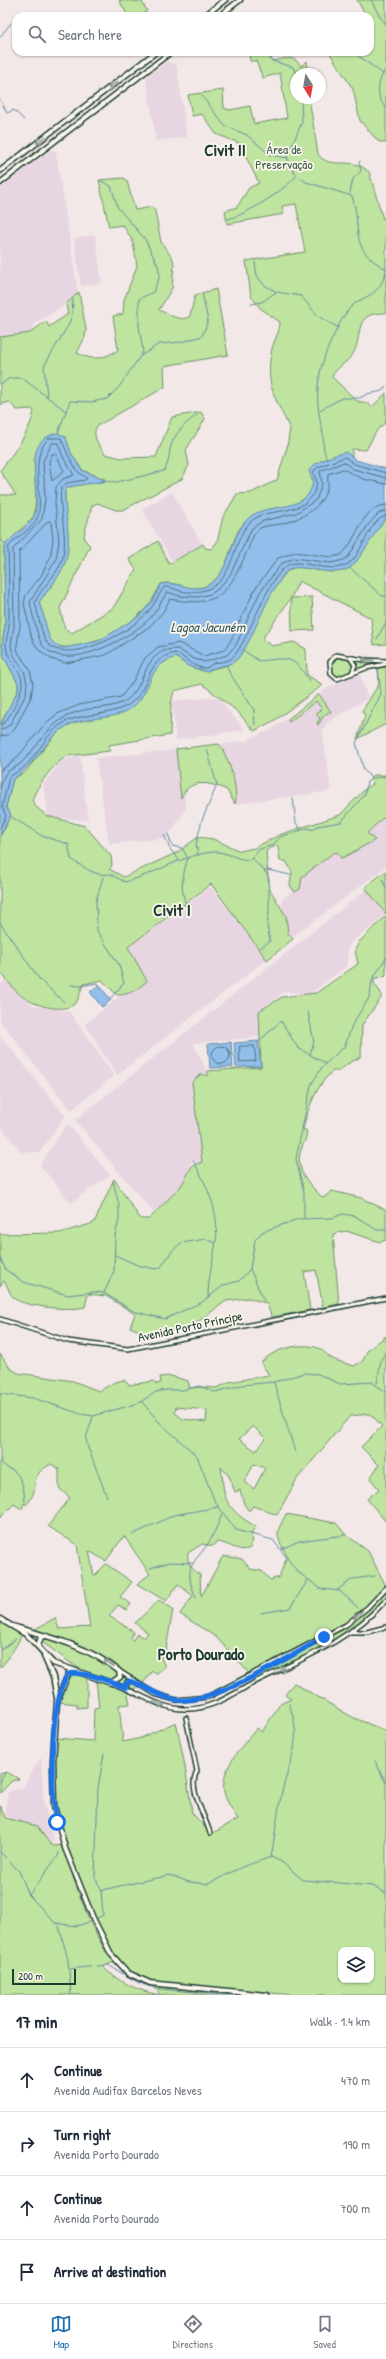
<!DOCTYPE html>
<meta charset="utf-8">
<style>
:root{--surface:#fff;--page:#f2f2f3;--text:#1f2937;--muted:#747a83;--line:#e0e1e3;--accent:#1f6fb2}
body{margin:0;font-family:"Patrick Hand",sans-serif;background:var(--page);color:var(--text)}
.controls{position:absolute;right:12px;bottom:12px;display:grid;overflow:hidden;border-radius:8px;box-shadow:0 1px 3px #0004}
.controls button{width:36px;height:36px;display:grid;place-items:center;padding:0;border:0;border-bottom:1px solid var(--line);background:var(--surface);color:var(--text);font:20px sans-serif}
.compass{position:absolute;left:290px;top:68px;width:36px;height:36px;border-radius:50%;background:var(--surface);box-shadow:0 1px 3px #0004;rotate:169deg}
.scale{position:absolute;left:12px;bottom:10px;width:64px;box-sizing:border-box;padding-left:4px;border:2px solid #1f3d34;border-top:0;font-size:11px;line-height:14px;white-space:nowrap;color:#1f3d34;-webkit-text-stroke:3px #fbf7ec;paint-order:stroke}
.stop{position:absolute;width:12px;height:12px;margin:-9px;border:3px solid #1a73e8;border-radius:50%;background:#fff}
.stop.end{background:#1a73e8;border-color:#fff;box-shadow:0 1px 4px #0008}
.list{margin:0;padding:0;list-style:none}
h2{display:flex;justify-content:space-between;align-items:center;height:52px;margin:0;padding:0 16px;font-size:17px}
h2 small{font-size:13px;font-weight:400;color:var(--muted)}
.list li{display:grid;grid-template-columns:26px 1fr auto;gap:12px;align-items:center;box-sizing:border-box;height:64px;padding:0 16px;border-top:1px solid var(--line)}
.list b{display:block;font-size:15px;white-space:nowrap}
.list p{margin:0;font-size:13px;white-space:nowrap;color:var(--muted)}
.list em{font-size:13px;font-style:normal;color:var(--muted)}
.icon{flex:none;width:22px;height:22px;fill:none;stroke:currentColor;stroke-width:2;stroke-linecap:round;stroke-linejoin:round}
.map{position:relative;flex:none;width:386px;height:1995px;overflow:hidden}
.search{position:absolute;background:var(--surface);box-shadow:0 1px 3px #0004;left:12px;right:12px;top:12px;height:44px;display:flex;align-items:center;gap:10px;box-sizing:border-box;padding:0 14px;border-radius:12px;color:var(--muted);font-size:15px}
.sheet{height:308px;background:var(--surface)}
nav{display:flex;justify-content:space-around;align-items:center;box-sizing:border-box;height:56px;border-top:1px solid var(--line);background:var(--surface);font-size:11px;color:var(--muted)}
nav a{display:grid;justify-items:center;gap:2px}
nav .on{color:var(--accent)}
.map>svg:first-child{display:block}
.built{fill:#e7d5e1}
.green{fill:#bfe49f;stroke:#6f906a;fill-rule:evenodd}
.water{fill:#92beeb;stroke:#648aa2}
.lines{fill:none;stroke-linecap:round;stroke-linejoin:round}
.shore{stroke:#4d717d;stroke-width:1}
.stream{stroke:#648aa2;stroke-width:1}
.minor-casing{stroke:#1f3d34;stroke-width:6}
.major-casing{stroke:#1f3d34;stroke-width:7}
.minor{stroke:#fbf7ec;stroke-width:3}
.major{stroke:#fbf7ec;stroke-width:4}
.oneway{stroke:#8d9a90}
.route{stroke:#1a73e8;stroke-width:5}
.labels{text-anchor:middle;stroke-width:3.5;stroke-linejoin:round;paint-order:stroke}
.park-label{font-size:13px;fill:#3f5e49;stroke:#fbf7ec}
.street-label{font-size:13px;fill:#1f3d34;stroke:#fbf7ec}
.water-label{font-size:14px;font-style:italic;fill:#3c5d62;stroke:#fbf7ec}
.district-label{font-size:17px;font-weight:bold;fill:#1f3d34;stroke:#fbf7ec}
</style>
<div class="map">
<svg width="386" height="1995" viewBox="0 0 386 1995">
<rect width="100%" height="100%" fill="#f2e8e7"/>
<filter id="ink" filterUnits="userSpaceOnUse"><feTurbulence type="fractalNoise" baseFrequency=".025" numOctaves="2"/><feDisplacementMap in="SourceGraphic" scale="8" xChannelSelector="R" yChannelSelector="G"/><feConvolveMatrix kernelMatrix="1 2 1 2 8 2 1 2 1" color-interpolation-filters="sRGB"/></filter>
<g filter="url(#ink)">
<g class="built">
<polygon points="166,62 175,63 177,68 187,137 156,141 146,77"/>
<polygon points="51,150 56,152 78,293 63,306 34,324 34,332 0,337 0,188"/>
<polygon points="95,235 102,283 81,286 74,238"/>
<polygon points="172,492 202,544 172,561 142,509"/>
<polygon points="359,673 368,698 328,722 322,730 331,791 235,804 221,744 250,741 249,739 271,730 328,688"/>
<polygon points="217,697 245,730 176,740 172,701"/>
<polygon points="178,750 186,809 167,838 109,844 96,758"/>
<polygon points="80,756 88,820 49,818 43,784 62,760"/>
<polygon points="384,819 386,822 386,867 291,938 285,929 281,900 293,891 288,886 337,847 341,852"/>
<polygon points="210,887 267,959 117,1075 85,1024 145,976 126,949"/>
<polygon points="367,889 386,915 349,944 346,967 308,995 285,991 261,1010 259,1037 193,1043 208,1073 194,1080 196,1120 204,1165 191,1160 187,1181 171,1201 153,1212 75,1120"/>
<polygon points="7,979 21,996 34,1006 69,1011 114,1076 71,1110 0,1021 0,985"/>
<polygon points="0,1035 65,1116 40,1152 21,1152 0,1126"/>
<polygon points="69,1125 110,1175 71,1203 40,1165 64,1128"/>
<polygon points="41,1757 44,1805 55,1844 4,1815 8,1792 23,1787"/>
</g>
<g class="green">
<polygon points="119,0 142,2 147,11 140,16 128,16"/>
<polygon points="357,0 386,0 386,143 378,141 360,121 353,89 329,52 370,52 370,16 359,16 364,12"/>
<path d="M249 52H269L272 61C284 60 292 53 301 66L307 61 308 74H296V98H309L318 154C327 168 344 160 358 165 362 166 365 169 369 172L383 219H386V313C352 312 364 334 353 354 347 363 336 367 332 377L357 401 367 403 372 407 386 393V422L377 430 366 450 352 449V457L346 453 322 460C319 468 313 490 309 494 292 514 262 505 244 523 228 540 231 573 208 585 191 594 177 580 161 584 155 595 150 605 140 614 125 629 68 662 50 640 46 635 41 610 39 602L53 584 65 511V489L79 484 103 482 105 479 82 470 71 453 34 459 36 498 34 516 4 547 5 626 2 645 4 657 18 683V690L0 725V495H16L0 471C13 453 29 434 34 412L32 409 17 410 9 402 0 405V337L30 333 46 321 49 327 68 314 66 304 79 292 86 329 85 337 77 353C93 361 103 359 118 350L113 316 123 314 124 300 137 266 133 242 123 225 109 227 99 180 124 178 127 181 135 210 152 207 155 211 161 242 173 259 174 265 172 288 159 310C169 314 181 323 190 316L195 295 216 289 228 355 164 366 165 387 97 426C91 436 99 445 105 454L121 458 156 457 172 417 201 412 205 419 186 450 189 465 182 479 123 510H116L97 503 92 506 84 535 85 540 90 546 60 608 65 629 72 633 113 608 136 570 129 559 158 541 169 564 203 544 205 548 211 549 217 542 223 517 237 494 251 493 277 480 287 447 290 429C276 399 264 385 272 349 274 339 280 333 280 322L260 308 251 296 246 261 305 252 296 204 282 206 284 214 227 224 225 211 237 207 249 188 259 183 239 143 216 134 202 114 192 116 188 95 223 90 224 108 230 110 250 106 254 124 287 118 280 73 263 78 256 61H250Z"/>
<path d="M386 518V644L374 645 371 618 299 581 291 598 312 597 314 630 292 631 291 598 262 639 272 646 294 642 306 649 307 675 323 685 275 720 254 731 238 712 202 684 174 691 171 703 170 735 109 745 110 751 67 756C53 764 37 786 32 800L36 807 47 816 85 826 111 856 112 866 109 869 124 877 178 852 198 837 213 839 240 851 254 848 279 835 340 815 366 788 373 784 370 778 374 775H386V821L383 818 367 833 375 840 344 857 341 858 337 852 333 853 302 877 300 889 295 892 290 885 292 872 286 861H280L278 846 269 848 266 852 269 888 286 916 288 933 293 939 267 960 211 884 128 947 147 981C138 989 130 995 117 995L102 980 84 984C79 990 81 1000 73 1005 60 1013 34 1005 23 997 14 991 7 979 0 972V836L7 825 6 807 13 779 25 772 56 734 66 726 82 720 120 713 145 690 155 669 163 661 176 657 188 666 203 671 225 666 238 658 268 596 288 570 296 567 332 572 348 568 356 562 375 531Z"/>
<polygon points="335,657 352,661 354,666 351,671 337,678 332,674 331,662"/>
<polygon points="355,661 386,662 386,663 356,670"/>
<polygon points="386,667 386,724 357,739 365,716 362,711 379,684 378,668"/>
<path d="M319 694 331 712C324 712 321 721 318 725L317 723 320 718 316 714 322 709 316 701 289 722 288 719Z"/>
<path d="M219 744C228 756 239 789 235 804L227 790C210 782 189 778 181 798L176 749Z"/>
<polygon points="386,871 386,914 365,887"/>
<path d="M386 916V975L374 979V983L381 993V998L362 1025 361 1055 359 1058 347 1064 340 1071H333C318 1082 306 1112 303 1130H306C308 1137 304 1141 302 1147 293 1169 309 1184 323 1198L332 1191 361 1198 386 1210V1240L380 1242 346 1231 333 1234 339 1304 323 1307 316 1270 304 1272 310 1310 272 1317 266 1303 248 1298 226 1301 191 1327 158 1333 148 1334 130 1327 135 1314 106 1296 88 1294 85 1307C72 1311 26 1307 15 1299 8 1293 9 1287 4 1281L0 1286V1234L60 1233 94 1223 114 1179 139 1217 142 1219H149L181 1186 192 1166 202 1162 192 1082 201 1074 208 1076V1071L261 1067 259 1011 282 997 316 993 358 964 355 950 359 942Z"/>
<path d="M386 1336V1522L367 1499 379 1489 370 1478 379 1465 361 1447 382 1426 370 1414 350 1416 297 1479 277 1515 253 1506 249 1511 244 1504 240 1490 235 1492 229 1476 221 1467C223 1476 222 1487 225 1496 229 1509 244 1521 256 1526L252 1532 251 1547C242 1555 227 1542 216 1542L213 1546 202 1544 188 1553C186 1564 192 1569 200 1575L201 1597 223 1556 242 1559 250 1569 262 1571 270 1580 279 1577 287 1556C275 1533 275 1536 286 1514L336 1523 346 1535 368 1551 386 1586V1598C349 1636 303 1658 256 1681L216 1637 180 1614 193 1596 178 1584 166 1601 137 1584 150 1574 124 1536 106 1561 89 1551 94 1576 106 1564 132 1582 120 1597 131 1604 126 1610 118 1605 109 1616 134 1632 130 1638 133 1640 137 1634 144 1638 148 1633 135 1623 159 1600 173 1609 166 1649 161 1658 165 1667 157 1673 152 1671 142 1685 139 1682 134 1690C121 1683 106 1682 93 1676 69 1665 51 1646 28 1633L55 1618 59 1629 90 1627 77 1545 48 1526 70 1498 59 1488V1469L51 1464C47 1467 42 1468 39 1473 32 1482 39 1491 26 1505L24 1503 22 1509 14 1504 0 1518V1354L10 1368 18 1373 73 1381 99 1391 115 1382 124 1380 129 1385 154 1381 156 1384 161 1383 160 1377 171 1376 188 1381 190 1388 202 1387 217 1388 229 1382 269 1375 261 1363C272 1349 299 1343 315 1347 323 1349 327 1356 333 1359 339 1362 348 1364 354 1366L363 1361 367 1351ZM176 1407 207 1410 206 1422 183 1419 175 1413ZM253 1426 266 1439 256 1451 239 1439ZM254 1464 265 1468 254 1489 244 1482Z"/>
<path d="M0 1621 22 1633C22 1638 4 1665 0 1668Z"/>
<polygon points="75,1674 87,1677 87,1707 77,1708 77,1704 59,1702 69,1675"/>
<path d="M96 1680 127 1690 130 1704 119 1705 123 1742 141 1738 176 1722 185 1766 192 1813 211 1834 238 1819C233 1811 226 1801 224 1792 220 1768 244 1744 257 1728L262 1732 280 1704 291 1699 285 1695 294 1683 352 1717 386 1731V1995H295L165 1984 143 1980 121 1965 109 1951C80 1883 43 1815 56 1738L93 1741 94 1708 99 1707ZM341 1950H371V1980H341Z"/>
<polygon points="7,1772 19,1779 12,1781 0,1793 0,1774"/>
<path d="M0 1806 5 1818 37 1826 50 1844 54 1846 62 1845C75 1880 90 1935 114 1962L103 1967C118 1982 138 1991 160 1995H0Z"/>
<polygon points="156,1987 250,1995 161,1995 156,1990"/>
</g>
<g class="water">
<path d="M58 433 66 437 71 453 82 470 106 481 68 487 65 490C64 513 73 541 65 563 59 578 48 590 39 602 41 609 44 615 45 621 48 634 49 645 64 648L99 641 139 616 152 602 161 584C177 580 192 594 208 585 233 571 229 533 251 516 270 502 309 514 313 481L309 471C314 461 335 455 346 452L356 460 386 469V518C376 530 358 564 348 569 330 578 299 562 288 570 285 572 281 578 279 582 262 605 256 634 239 657 231 668 217 664 207 672L188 666 176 657C146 667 154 685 136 704 120 722 87 715 67 726 46 737 36 765 13 779L6 807 11 815 0 836V725L18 690V683L4 657 2 645 5 626 4 547C11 535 29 528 34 516 43 491 18 440 58 433Z"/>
<polygon points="99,985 111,1000 102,1007 90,992"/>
<polygon points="258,1041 261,1066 236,1067 234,1043"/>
<polygon points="231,1042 233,1067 210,1068 208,1044"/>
</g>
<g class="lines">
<g class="shore">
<polygon points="52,454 56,454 64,471 52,481 49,462"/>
<path d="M0 725C8 725 22 692 22 684 23 670 7 661 6 646 6 638 9 631 9 624 9 599 9 573 8 548 15 536 34 530 38 516 44 492 28 458 49 438H61L68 455 78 472 87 478 85 480 67 483 61 488C58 512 70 539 61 563 55 577 41 588 35 602 37 610 42 637 47 643 67 666 126 634 143 617 153 608 157 598 164 587 171 586 175 590 181 591 189 593 201 592 208 589 237 578 231 535 254 519 273 506 312 518 317 482L313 472 318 467 345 457 354 464 386 473"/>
<path d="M0 730 10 725 26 694 27 683 24 671 13 654 11 645 14 626 13 549 42 519 45 498 43 461 52 443H58L63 457 74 475 63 479 56 487 55 503 59 541 56 560 30 602C32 612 38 640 43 646 66 673 125 640 146 622 156 613 160 603 167 592L180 596 198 597 211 594 219 588 230 575 252 528 263 521 296 513 316 500 322 484 320 471 344 462 353 469 386 478"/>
<path d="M0 736 8 735 14 730 31 697 33 684 30 670 18 652 17 645 20 626 19 552 48 521 51 522 53 540 50 558 41 576 26 595 24 603 32 639 39 650 51 659 66 663 106 655 149 627 163 612 170 599C220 609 229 592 248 549 251 542 253 533 260 528 266 525 275 525 281 524 302 518 320 510 327 489 329 484 327 479 328 474L343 469 363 479 386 484"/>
<path d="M0 771 15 760 45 724 57 714 79 705 121 697 132 683 145 658 158 647 179 643 204 656 224 650 230 642 255 589 278 558 295 552 331 557 341 555C357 542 361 506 386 505"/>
<path d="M0 789C1 785 2 779 5 775 8 769 15 768 20 764 40 745 50 719 80 711 94 707 112 709 125 701 147 688 142 647 178 649L192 658 205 662 227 655 236 645 260 592 282 563 295 558 331 563 344 560 349 556 368 525 379 513 386 511"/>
<path d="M0 828 6 816 2 807 9 777C13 774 18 772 22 769 38 756 46 732 65 722 86 712 114 717 132 702 151 687 146 656 177 653 185 658 195 669 206 668 209 667 212 664 214 663 219 662 224 662 229 660 245 652 263 586 285 567 299 554 332 579 352 561 362 551 371 518 386 516"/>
<polygon points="240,1046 254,1046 256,1061 240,1062"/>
<circle cx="221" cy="1055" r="9"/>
</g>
<g class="stream">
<polyline points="371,0 380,17 386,24"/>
<polyline points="0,37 11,23"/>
<polyline points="264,52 272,61 293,67 296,74"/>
<polyline points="353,52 383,74"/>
<path d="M386 69C377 82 375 96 386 108"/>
<polyline points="202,96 225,126 247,135 270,155 288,158"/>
<path d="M301 98 302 122 287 157 295 174 306 182 352 196C363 230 347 248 386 269"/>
<polyline points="0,99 7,113 14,110 24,120"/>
<polyline points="359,164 360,161"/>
<polyline points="350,193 353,179 361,171 360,166"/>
<path d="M228 219C246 215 285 190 296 176"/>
<polyline points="255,262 257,276 264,285 277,292 301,296 318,316 337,327"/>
<polyline points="251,304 262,302 276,292"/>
<polyline points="141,356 159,344 182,342 202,336 208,321 202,293"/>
<polyline points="0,385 10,378 22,378 66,411"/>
<polyline points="47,396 44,366 69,324 72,315 73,299"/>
<polyline points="320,410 342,398 360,398 367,394 382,391 386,386"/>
<polyline points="58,433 70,401 91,402 107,399 119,387 143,352 139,326 139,299 153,292 160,276 158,266 145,239 118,208 111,186 101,181"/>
<path d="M327 459C321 446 325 440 322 429 313 393 318 366 335 333 339 325 343 316 349 309 365 292 377 301 386 272"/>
<path d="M102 481 117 482 164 471C170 462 168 453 172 443 176 432 188 421 198 414"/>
<polyline points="0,540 6,544"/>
<polyline points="350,568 381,595 386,597"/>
<polyline points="377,639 386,622"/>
<path d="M243 650 259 661C288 658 293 654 310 682"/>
<polyline points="227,665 229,672 254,710 255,725"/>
<polyline points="372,779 364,770 356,743 381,694 378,669"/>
<polyline points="293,798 296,823 301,830"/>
<path d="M10 816 42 836 68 844 71 859C84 867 95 877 110 874L125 882C156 874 181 855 213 852 226 851 237 860 250 860L260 849 273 845 280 837 308 828 313 830 317 826 341 822 365 794 367 782 373 778 386 776"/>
<polyline points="168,834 172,846 182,848 187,857"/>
<polyline points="164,835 170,849 179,860"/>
<polyline points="198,855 196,844 202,820 217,785 207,749"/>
<polyline points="252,858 267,874 269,879 269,912 267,926 270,941 259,949"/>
<polyline points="265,871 268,870 290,875"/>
<polyline points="103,877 96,901 97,931 119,965 124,983 110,999"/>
<polyline points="382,879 386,888"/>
<path d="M162 917 186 904C179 887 183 875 188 858"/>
<polyline points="0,923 40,980 64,1002"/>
<polyline points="71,985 80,986 98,983 102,989"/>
<polyline points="308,1012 314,1042 310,1054"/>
<polyline points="258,1042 281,1021 298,1048 325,1063"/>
<path d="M193 1160C207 1186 220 1212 216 1242 213 1261 208 1278 208 1297"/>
<polyline points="304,1218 304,1193 296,1159 311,1085 322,1067 345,1046 352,1025 370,996 372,980 386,958"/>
<polyline points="115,1255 137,1265 155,1269 161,1267 172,1251 181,1243 206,1239 215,1243"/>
<polyline points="0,1258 6,1270 23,1282 68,1295 94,1292 104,1293 133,1311 165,1319 202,1302 224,1285 239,1281 250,1269"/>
<polyline points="104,1293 114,1271 115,1235 119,1220 119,1205 113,1181"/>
<polyline points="264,1301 250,1269 255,1240 262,1232 298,1219 332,1218 343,1214 355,1216 377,1230 386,1230"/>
<polyline points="274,1383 295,1452"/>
<polyline points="377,1383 381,1360 386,1351"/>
<polyline points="0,1394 33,1398 81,1414 93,1416 139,1403 156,1392 166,1390 183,1390 199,1386 215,1392 242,1385 274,1382 304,1373 318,1374 340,1384 372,1382 386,1392"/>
<polyline points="142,1402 159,1422 197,1456 215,1502 236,1530 273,1540 298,1572 321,1589 340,1591 358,1608"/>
<polyline points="93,1417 86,1438 87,1445 107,1497"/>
<path d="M0 1459C3 1466 6 1467 12 1470 23 1476 24 1491 25 1502"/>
<polyline points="132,1535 174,1515 218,1507"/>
<polyline points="281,1549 299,1541 345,1535"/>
<polyline points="150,1568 170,1562 192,1563"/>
<polyline points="337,1590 353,1579 375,1576"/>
<path d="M196 1598C182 1565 193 1566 209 1542 214 1534 218 1524 222 1514"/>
<polyline points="261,1613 290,1608 308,1580"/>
<polyline points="0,1650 16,1639"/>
<polyline points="375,1761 386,1783"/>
<polyline points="0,1782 5,1773"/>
<polyline points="0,1852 19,1871 29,1895 55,1923 77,1926 92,1921"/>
<path d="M271 1857C275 1837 277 1816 281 1796 289 1761 304 1740 289 1704"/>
<polyline points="102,1890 170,1875 189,1882 208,1884 242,1867 271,1857 282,1862 303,1880 373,1886 386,1893"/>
<polyline points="102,1890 95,1878 98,1788 104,1754"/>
<polyline points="29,1895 58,1856 59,1852"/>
<polyline points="96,1919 103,1915 101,1890"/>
<polyline points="59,1926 68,1960 71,1995"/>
<polyline points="69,1969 108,1965 139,1983 158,1989 228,1995"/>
</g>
<defs>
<g id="minor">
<polyline points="351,659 355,665 352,673"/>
<polyline points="386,661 364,660 336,655 330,662 331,674 337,679 366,668 386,664"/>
<polyline points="0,1319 68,1341 128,1349 386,1298"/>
<polyline points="351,1632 367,1632 386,1627"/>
<polyline points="119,1671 155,1694 176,1700 208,1697 346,1625 367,1608 386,1588"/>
<path d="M111 1683C136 1690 157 1709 185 1709 211 1710 233 1694 255 1682 302 1659 351 1640 386 1600"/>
<polyline points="126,1688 127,1682 132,1681"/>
<path d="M186 1718 197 1771C187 1788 205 1815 210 1833"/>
</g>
<g id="major">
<polyline points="204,16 225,0"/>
<polyline points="219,16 240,0"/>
<polyline points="0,171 156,52"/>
<polyline points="0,183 171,52"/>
<path d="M0 1619 27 1635 53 1663 111 1683 120 1677 119 1671C87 1646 51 1637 12 1626"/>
<polyline points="38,1646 41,1637 46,1636"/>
<polyline points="44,1656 53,1677 57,1698"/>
<polyline points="70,1670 57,1701 53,1761 54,1806 65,1848 93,1918 111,1954 128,1973 150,1983 267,1995"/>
</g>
</defs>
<use href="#minor" class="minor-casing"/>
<use href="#major" class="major-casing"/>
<use href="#minor" class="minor"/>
<use href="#major" class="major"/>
</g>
<defs><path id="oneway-shaft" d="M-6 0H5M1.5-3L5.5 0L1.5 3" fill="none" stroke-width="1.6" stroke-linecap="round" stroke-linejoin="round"/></defs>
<g class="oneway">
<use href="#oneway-shaft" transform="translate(113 85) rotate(142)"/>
<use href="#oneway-shaft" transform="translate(41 140) rotate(143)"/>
<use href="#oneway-shaft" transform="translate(368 660) rotate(-176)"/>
<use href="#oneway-shaft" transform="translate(358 1615) rotate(141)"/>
<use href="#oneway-shaft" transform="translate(109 1663) rotate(-144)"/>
<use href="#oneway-shaft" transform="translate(280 1671) rotate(-26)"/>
<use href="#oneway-shaft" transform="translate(159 1704) rotate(22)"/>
</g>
</g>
<g class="lines" filter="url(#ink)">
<path class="route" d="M57 1822C50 1786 49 1706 68 1674 82 1670 112 1682 126 1688V1684L129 1681C146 1685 159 1698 177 1700 215 1704 289 1657 324 1637"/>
</g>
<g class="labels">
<g class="park-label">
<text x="284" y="154">Área de<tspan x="284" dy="15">Preservação</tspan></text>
</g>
<g class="street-label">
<text transform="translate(190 1326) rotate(-12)" y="5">Avenida Porto Príncipe</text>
</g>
<g class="water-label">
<text x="208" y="632">Lagoa Jacuném</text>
</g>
<g class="district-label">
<text x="225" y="156">Civit II</text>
<text x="172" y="916">Civit I</text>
<text x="201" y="1660">Porto Dourado</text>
</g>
</g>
</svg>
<div class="controls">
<button><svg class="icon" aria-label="layers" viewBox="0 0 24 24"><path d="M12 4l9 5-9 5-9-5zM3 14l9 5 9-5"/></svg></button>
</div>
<svg class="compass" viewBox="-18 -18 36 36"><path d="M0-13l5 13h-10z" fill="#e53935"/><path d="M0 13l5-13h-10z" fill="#747a83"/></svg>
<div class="scale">200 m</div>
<div class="stop" style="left:57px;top:1822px"></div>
<div class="stop end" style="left:324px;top:1637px"></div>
<div class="search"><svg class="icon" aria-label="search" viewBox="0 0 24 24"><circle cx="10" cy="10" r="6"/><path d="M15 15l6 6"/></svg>Search here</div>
</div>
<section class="sheet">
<h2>17 min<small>Walk · 1.4 km</small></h2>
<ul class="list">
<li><svg class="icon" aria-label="ahead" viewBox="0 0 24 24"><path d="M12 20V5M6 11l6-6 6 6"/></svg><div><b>Continue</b><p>Avenida Audifax Barcelos Neves</p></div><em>470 m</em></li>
<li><svg class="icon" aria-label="right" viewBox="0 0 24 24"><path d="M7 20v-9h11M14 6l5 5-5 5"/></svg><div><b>Turn right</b><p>Avenida Porto Dourado</p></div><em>190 m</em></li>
<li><svg class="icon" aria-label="ahead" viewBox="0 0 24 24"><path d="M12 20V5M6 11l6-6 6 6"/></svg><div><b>Continue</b><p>Avenida Porto Dourado</p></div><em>700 m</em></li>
<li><svg class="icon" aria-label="arrive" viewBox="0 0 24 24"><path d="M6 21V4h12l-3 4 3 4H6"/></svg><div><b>Arrive at destination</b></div></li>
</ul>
</section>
<nav>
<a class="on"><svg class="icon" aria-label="map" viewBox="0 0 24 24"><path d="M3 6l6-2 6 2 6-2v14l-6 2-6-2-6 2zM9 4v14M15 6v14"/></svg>Map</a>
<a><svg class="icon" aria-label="directions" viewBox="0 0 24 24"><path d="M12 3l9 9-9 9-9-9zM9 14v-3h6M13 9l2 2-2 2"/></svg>Directions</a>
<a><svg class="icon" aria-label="saved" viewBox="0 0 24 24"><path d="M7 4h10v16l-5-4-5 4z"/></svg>Saved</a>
</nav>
